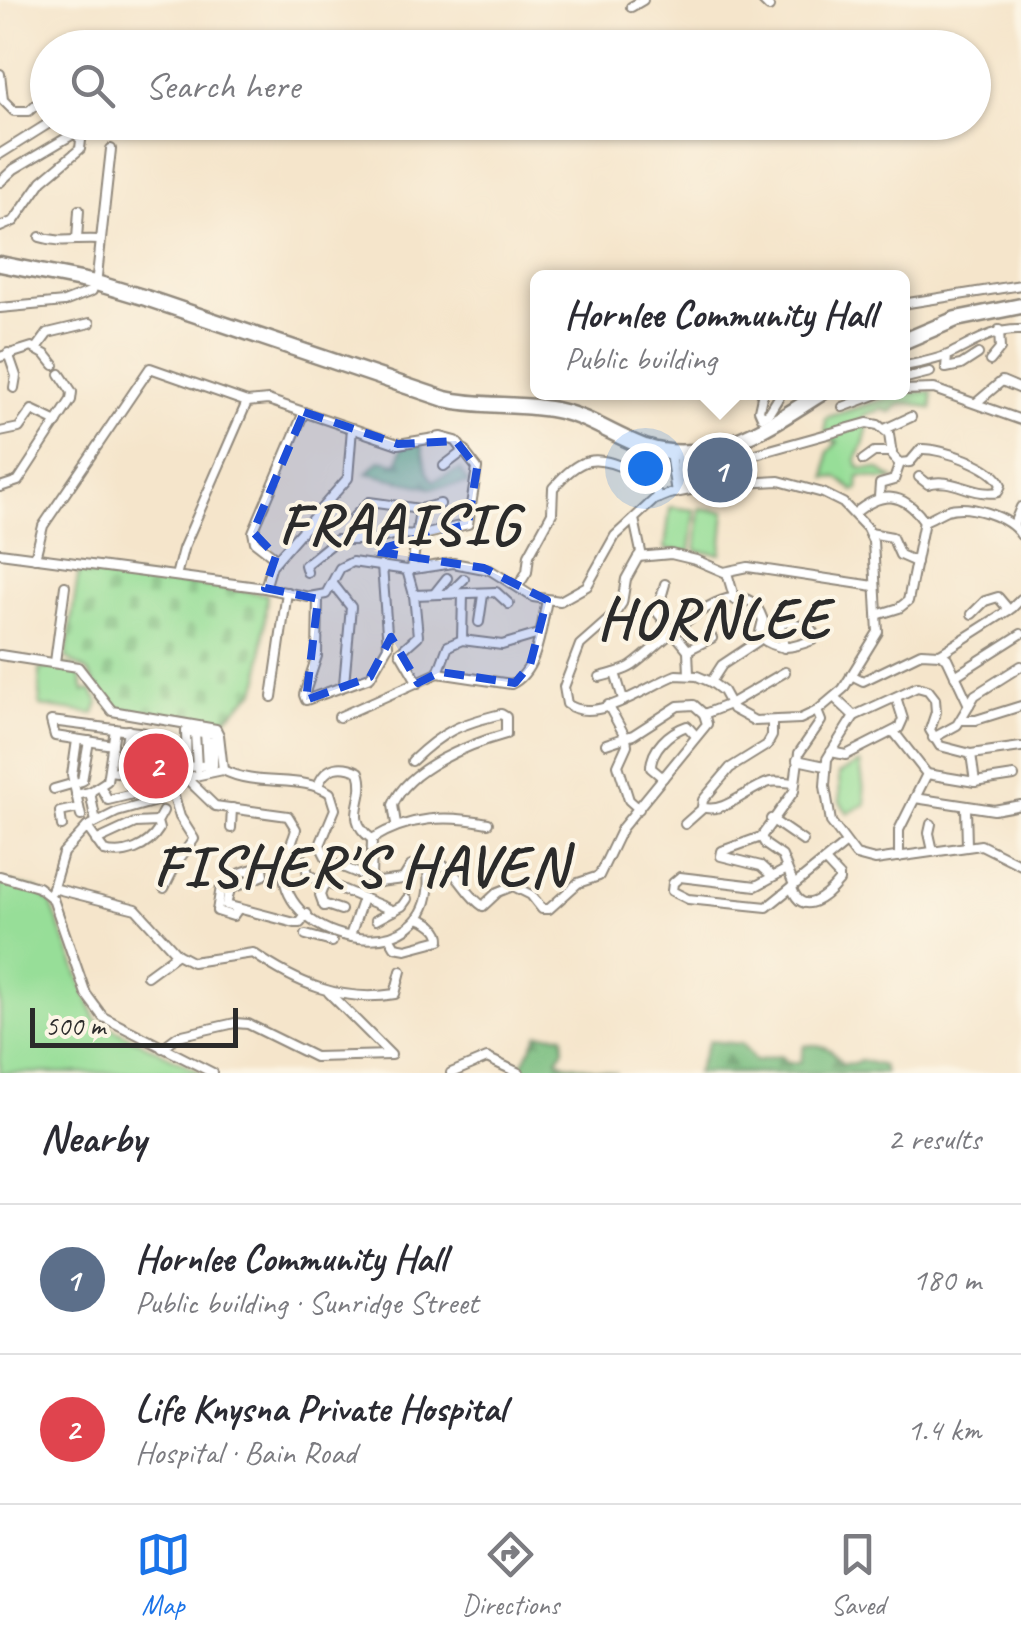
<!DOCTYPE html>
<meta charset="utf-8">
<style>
:root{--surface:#fff;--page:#f7f7f7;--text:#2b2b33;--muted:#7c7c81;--line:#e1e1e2;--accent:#1a73e8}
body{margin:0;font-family:Caveat,sans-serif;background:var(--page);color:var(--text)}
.scale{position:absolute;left:30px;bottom:25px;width:208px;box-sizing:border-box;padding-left:10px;border:5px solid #2b2b2b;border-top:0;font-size:28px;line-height:35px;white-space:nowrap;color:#2b2b2b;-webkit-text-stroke:8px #fcf5e5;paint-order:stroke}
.you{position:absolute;left:645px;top:468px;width:35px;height:35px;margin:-25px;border:8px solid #fff;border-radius:50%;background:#1a73e8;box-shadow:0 0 0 15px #1a73e833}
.badge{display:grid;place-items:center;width:65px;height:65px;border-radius:50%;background:var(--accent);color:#fff;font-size:32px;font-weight:700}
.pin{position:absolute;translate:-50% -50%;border:5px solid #fff;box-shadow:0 2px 10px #0006}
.popup{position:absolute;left:530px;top:270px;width:380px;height:130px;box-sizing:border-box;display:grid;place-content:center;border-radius:15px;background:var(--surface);filter:drop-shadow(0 2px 8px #0005);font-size:32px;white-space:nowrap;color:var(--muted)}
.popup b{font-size:38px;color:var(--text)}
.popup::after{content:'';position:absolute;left:50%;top:100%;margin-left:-20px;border:20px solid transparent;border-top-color:var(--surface)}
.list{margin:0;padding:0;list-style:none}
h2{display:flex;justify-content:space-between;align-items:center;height:130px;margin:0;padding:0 40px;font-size:42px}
h2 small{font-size:32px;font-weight:400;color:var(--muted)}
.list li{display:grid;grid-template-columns:65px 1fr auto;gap:30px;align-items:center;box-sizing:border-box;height:150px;padding:0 40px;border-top:2px solid var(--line)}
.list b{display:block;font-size:38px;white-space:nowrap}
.list p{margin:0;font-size:32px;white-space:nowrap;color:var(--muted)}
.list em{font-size:32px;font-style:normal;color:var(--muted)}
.icon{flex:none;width:55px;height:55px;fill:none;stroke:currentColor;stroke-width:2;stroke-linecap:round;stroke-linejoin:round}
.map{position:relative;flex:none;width:1021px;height:1073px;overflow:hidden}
.search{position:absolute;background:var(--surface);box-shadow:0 2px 8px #0004;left:30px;right:30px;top:30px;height:110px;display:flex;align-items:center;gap:25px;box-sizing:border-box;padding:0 35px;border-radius:55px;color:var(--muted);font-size:38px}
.sheet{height:430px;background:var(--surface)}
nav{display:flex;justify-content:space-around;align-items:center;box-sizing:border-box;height:140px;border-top:2px solid var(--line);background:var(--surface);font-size:28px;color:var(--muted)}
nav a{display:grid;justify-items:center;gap:5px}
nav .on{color:var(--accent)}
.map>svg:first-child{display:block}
.grass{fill:#97de98;stroke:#618462;stroke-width:2.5}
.forest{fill:url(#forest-firs);stroke:#527456;stroke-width:2.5}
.cemetery{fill:url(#cemetery-stones);stroke:#618462;stroke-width:2.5}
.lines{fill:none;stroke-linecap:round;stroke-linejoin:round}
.minor-casing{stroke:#90887b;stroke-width:12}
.highway-casing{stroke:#90887b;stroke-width:19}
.minor{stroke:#fff;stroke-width:8}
.highway{stroke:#fff;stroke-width:14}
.marked{fill:#1d4ed8;fill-opacity:0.2;stroke:#1d4ed8;stroke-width:8;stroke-dasharray:20 12;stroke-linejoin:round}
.labels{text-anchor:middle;stroke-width:8;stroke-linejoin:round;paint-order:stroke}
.district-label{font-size:58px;font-weight:bold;letter-spacing:2.5px;fill:#2b2b2b;stroke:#fcf5e5}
</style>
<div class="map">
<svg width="1021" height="1073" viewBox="0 0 1021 1073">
<defs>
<pattern id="forest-firs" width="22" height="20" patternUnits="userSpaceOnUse" patternTransform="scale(2.5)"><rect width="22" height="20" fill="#79bd80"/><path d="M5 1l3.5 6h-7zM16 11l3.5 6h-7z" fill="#639a69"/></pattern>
<pattern id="cemetery-stones" width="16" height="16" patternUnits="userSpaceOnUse" patternTransform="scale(2.5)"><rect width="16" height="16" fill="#97de98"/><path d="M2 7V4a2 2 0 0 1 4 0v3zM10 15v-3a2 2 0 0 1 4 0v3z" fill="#82bf83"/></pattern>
</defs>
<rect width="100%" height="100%" fill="#fcf5e5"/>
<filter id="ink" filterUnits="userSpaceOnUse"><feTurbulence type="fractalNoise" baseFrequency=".01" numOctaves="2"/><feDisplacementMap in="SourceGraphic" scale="20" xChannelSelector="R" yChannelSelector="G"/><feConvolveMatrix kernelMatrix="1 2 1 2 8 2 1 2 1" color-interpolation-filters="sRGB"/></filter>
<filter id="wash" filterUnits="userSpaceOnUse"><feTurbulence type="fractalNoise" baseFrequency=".0048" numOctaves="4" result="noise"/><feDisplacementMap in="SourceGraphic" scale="40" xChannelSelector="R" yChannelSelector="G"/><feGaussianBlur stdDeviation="2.25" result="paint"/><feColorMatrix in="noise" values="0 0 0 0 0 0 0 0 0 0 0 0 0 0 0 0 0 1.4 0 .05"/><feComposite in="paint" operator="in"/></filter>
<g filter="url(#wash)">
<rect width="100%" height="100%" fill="#f5e5cb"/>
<g class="grass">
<path d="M907 392H932V409C917 404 902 398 891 412L882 409 865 415 861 422 868 425 863 446 856 459 860 468 878 469 894 479C880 483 872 474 859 477L858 489 854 491 837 477 826 478 828 452 838 442 826 438 825 418Z"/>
<polygon points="670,507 695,510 690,552 665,549"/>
<polygon points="700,508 725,511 721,554 696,551"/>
<polygon points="54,665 70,666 79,672 84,691 91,690 99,703 94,714 40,706 39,670"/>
<polygon points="860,763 866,804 848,813 840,802 839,774"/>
<polygon points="0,881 36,889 51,904 96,1020 203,1073 0,1073"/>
</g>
<g class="forest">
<polygon points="421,444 427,472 433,481 460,470 469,484 430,488 367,473 380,460 398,463 402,447"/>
<polygon points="538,1034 563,1035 564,1049 557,1059 565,1064 617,1073 537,1073 521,1067"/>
<path d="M709 1041 742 1044 755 1061 780 1056 789 1063H800L804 1046C821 1043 832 1047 841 1063L855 1064 861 1060 883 1066 885 1073H696Z"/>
</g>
<polygon class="cemetery" points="79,570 267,594 260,678 256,690 220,724 109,707 88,672 66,658"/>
</g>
<g filter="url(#ink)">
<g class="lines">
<defs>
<g id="minor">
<polyline points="762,0 769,7"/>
<polyline points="631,7 643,0"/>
<polyline points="0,74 3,100 14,111 29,111 48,93"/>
<polyline points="0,154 51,122"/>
<polyline points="0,182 14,169 75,133 81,140 80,149 42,181 14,221 0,227"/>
<path d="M40 237C62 244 78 238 100 240"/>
<polyline points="77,239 79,210"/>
<polyline points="902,304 1021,285"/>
<polyline points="0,308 64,302 92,291 97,276 111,149"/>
<polyline points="37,348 48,333 90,323"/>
<polyline points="8,353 16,376 14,388"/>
<polyline points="947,356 946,368 961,365 978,354"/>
<polyline points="0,357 32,347 46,355 54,365"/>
<polyline points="990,361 1000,349 999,330"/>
<path d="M930 372 906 378 904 366C920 363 938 360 952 353 977 341 993 329 1021 330"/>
<polyline points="902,390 934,389 1021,420"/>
<polyline points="763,392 759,410 762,417 769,413 782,392"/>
<polyline points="976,403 1002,381 1021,389"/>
<polyline points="843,407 883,392"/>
<polyline points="885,429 911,417"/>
<polyline points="0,432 19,428 32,410 57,422"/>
<polyline points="679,452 682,491"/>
<polyline points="670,453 676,493"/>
<polyline points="863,460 874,452 892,452"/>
<polyline points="444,466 465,450"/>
<path d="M736 483 738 465 745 457 867 423 878 425 889 434 892 455 899 463 910 462 921 449C941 448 994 466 1001 485L998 492C973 497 951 476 928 484L919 477"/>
<polyline points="0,487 18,481 71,400 72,392 60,374"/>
<polyline points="879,497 880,484 894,480 900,463"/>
<path d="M854 514C881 491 903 491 924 521"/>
<path d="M924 521C932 518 939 513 947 510 968 503 1009 516 1021 535"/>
<polyline points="1014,524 1021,507"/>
<polyline points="870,533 892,537 900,555 916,562"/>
<polyline points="352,539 354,517 369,502 420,509 440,504"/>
<path d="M0 553 265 588 309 597 326 594 340 568 352 562 407 570 453 563 490 570 533 597 560 601 587 586 615 536 654 500 669 494 722 484 779 481 823 493 843 503 867 528 873 541 878 632 843 689 817 711 800 719 755 721 733 709 723 691 711 682 697 676 676 675C647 686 596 725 567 704L564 687 580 645 614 615 622 603 626 579 641 552 634 519"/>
<polyline points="638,557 671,554 696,560 724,572 748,567 874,586"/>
<polyline points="35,558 43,526 150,368 247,402 268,400 398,444 441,437 456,441 477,468 468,524 423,535 396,534 374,540 336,540 305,565 307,572"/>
<polyline points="277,559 255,542 253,532 304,412"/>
<polyline points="382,566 388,646"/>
<polyline points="412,569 420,509"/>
<polyline points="727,573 735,600"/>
<polyline points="176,576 183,549 247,402"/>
<polyline points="333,584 351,607 344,684"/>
<polyline points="665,584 657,612 688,650 689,674"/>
<path d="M518 586 527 572 529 555 552 513 553 488C580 457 594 453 631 471 646 479 652 482 659 498"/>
<polyline points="265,588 272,565 348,478 352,428"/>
<polyline points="435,593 447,578"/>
<polyline points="450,593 464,579"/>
<polyline points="414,595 496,592 509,604"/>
<polyline points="318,597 317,656 304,695 306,700 370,677 388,646"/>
<polyline points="880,614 899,608 908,601 924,521"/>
<polyline points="972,614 985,601 998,597 1009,610"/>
<polyline points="479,622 483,595"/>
<path d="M760 637C779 652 792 648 813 640L815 635 810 628 786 621 780 625 784 648"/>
<polyline points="462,640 502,645 539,634"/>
<polyline points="462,640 463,594"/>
<polyline points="688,650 712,638"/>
<polyline points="400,652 418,636 414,595 407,570"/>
<polyline points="400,652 418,683"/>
<polyline points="940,654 947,658 969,705"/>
<polyline points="0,655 78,667 112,711 216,729 219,735 223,770"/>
<polyline points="55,662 65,586"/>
<path d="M438 673 511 684C538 672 541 627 547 600"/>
<polyline points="615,673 623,699"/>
<polyline points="851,675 863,681 921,653 940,654 1012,608 1021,599"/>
<polyline points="955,676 1021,634"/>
<path d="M600 677C610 674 621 672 630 667 654 653 741 554 763 620L758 641 722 665 711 682"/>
<polyline points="272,697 287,592"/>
<polyline points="835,698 854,716"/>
<polyline points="608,705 626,738"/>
<polyline points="854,716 827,759 825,786 831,822 856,855 875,860 981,845 1021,865"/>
<polyline points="854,716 917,687 928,690 935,699 936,712 930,730 940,746 971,754 1021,747"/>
<polyline points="339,717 438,673 448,646 462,640"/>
<polyline points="961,720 976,720 1021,706"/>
<path d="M772 722V736L767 745 730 768 703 800 702 807C724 815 748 788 770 782 778 780 788 783 795 783"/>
<polyline points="195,731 197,768"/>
<polyline points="205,732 207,767"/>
<polyline points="894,732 927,774"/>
<polyline points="626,738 627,745 618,765 629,800 639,809"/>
<polyline points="933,738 957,725 975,695 1021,666"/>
<polyline points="77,740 72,775 81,816"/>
<polyline points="606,744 633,735 678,706 694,705 704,714 730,704 785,672"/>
<polyline points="113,745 55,736 51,721 146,733 155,739"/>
<polyline points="831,752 846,755 899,728 903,719 896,697"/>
<polyline points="971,754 975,782"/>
<polyline points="797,760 825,766"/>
<path d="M187 767 213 765V734L186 731 187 779 215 806 288 816 296 829C294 841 285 853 284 866 278 946 439 976 428 872L440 863C459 872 466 896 483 906L498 892 513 886 531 895 542 909H549L578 883 599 876 622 828 707 724 704 714"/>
<path d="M223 770C257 788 302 774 330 793L335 809 320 845 328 861 379 882 403 879 411 866"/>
<polyline points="109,771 133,774 137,793"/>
<polyline points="121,773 128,730"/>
<polyline points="927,774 975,782 1014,776"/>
<path d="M663 778 651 768C651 749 669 732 687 726L696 736"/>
<polyline points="100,786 108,800 145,791"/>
<path d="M318 786C325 766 341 763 359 772 369 799 341 817 372 839"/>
<polyline points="54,789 82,781 89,741"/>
<polyline points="90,792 96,822"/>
<polyline points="76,795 90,792 107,781 115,729"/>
<polyline points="915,798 994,810 1021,805"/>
<polyline points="966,808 967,845"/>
<polyline points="771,819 803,841"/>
<path d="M396 824 393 805C408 768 470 744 506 734V717L501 714C460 724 443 731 412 761"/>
<polyline points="685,824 703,808"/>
<polyline points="931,824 929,833 933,851"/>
<polyline points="62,826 60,812 79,808"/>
<path d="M87 827 104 851C125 857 148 847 159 829L157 822 163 811"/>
<polyline points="231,828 232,808"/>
<polyline points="761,837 794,791 799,753 821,721 817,711"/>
<polyline points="761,837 722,851 721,856 761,866 772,876"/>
<polyline points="761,837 766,845 782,856 794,885"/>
<path d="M372 839C409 816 447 815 488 823"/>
<polyline points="96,841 135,823 157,822"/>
<polyline points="899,857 899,830 927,774"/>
<polyline points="305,860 308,875 394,911"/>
<polyline points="263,869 264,875 230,889 226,905 295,923 300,923 307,914"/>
<polyline points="787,869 756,886 680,877 673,883 672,891 688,899 767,907 845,844"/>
<polyline points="0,876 38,887 53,899 86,994 103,1017 213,1073"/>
<polyline points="371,879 372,839"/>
<path d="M53 888 136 909 177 954 192 962 253 953C296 983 341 1003 395 994L401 971"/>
<polyline points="164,888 177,862 194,839 180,817 172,790"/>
<path d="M792 888C802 918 826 897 839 881V876L825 861"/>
<polyline points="52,891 63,853 87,827 117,812 156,801 190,777 223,770"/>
<polyline points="323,904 341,910"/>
<polyline points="324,906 320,895 325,882"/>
<path d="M238 909 233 916 217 911 221 887C231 876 249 867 263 869"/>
<polyline points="376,920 402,906 407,899"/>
<polyline points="306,935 332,942"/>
<polyline points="350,936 363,898"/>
<path d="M389 937 395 947 406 949 440 940C441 929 428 921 418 918"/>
<polyline points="147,976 177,954"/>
<polyline points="162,1048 178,1036 235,1023 248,1024 315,1057 391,1055 329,993"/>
<polyline points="451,1073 487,1058 519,1073"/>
</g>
<g id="highway">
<path d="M0 264 96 283 146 298 445 399C483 408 522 402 560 411 591 418 616 437 645 447 711 468 770 426 823 392"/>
<polyline points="902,342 956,319 1021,306"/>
</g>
</defs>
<use href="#minor" class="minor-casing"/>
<use href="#highway" class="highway-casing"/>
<use href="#minor" class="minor"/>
<use href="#highway" class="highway"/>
</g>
</g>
<path class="marked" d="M304 412 398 444 456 441 477 468 468 524 373 551 484 568 547 600 530 665 515 683 440 672 418 683 391 637 370 677 306 700 318 599 265 588 276 556 253 532Z"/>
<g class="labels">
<g class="district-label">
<text x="400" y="543">FRAAISIG</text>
<text x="714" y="637">HORNLEE</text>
<text x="361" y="885">FISHER'S HAVEN</text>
</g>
</g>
</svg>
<div class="scale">500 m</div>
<div class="you"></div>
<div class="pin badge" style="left:720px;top:470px;background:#5c6f8a">1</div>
<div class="popup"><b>Hornlee Community Hall</b>Public building</div>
<div class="pin badge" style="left:156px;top:766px;background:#e0444e">2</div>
<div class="search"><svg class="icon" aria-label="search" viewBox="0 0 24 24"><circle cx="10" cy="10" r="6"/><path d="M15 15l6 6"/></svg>Search here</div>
</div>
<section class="sheet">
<h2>Nearby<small>2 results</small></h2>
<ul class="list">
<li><span class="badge" style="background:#5c6f8a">1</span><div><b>Hornlee Community Hall</b><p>Public building · Sunridge Street</p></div><em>180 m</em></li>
<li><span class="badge" style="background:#e0444e">2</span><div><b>Life Knysna Private Hospital</b><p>Hospital · Bain Road</p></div><em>1.4 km</em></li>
</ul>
</section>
<nav>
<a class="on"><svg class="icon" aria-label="map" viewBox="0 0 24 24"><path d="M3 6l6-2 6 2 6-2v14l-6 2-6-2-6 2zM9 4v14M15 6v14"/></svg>Map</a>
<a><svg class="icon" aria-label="directions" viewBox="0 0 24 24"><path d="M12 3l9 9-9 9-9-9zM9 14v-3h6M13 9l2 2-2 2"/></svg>Directions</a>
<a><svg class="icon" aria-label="saved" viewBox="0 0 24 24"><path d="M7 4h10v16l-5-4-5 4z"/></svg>Saved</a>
</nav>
